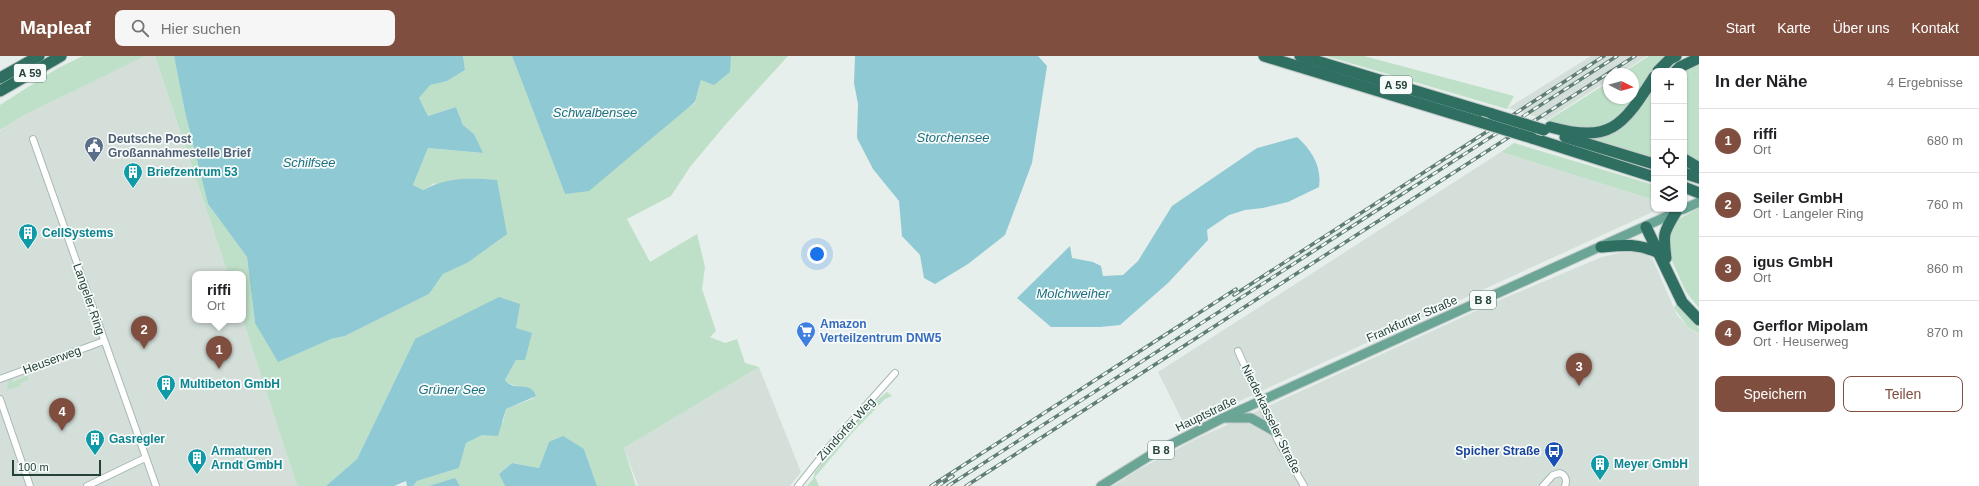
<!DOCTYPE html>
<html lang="de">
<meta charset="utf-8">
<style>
:root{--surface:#fff;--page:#f6f6f6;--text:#202124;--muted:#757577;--line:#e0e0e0;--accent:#7f4e3f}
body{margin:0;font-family:Arial,sans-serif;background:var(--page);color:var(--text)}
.controls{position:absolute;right:12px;top:12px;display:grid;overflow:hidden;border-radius:8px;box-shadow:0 1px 3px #0004}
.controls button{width:36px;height:36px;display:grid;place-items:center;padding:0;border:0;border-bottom:1px solid var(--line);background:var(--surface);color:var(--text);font:20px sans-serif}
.compass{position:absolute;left:1603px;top:12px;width:36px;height:36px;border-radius:50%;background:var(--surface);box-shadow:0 1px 3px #0004;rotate:95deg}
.scale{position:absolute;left:12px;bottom:10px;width:89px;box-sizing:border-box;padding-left:4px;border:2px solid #24423a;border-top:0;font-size:11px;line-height:14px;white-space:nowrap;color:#24423a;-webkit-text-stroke:3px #f7fbf9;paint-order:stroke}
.you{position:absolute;left:817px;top:198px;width:14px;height:14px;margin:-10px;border:3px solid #fff;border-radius:50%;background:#1a73e8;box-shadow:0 0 0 6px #1a73e833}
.badge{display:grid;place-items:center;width:26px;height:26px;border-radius:50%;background:var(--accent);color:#fff;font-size:13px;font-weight:700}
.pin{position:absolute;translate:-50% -33px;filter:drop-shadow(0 1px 2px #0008)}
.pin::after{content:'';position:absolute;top:21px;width:14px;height:12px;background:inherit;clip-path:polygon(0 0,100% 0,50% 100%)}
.popup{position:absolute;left:192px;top:215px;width:54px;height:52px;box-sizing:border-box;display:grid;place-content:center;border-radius:8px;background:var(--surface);filter:drop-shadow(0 1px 3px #0005);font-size:13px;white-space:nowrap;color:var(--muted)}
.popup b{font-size:15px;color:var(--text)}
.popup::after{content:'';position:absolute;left:50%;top:100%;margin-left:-8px;border:8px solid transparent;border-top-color:var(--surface)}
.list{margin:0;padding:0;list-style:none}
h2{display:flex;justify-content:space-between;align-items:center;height:52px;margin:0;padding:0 16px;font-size:17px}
h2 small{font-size:13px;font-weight:400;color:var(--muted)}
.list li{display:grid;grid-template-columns:26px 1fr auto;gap:12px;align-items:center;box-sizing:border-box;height:64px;padding:0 16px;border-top:1px solid var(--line)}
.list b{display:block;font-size:15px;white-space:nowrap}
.list p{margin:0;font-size:13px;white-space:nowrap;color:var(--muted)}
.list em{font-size:13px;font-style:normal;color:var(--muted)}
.actions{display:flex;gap:8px;padding:12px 16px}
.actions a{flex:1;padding:9px 0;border:1px solid var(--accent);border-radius:8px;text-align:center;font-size:14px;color:var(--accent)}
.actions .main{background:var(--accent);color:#fff}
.icon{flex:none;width:22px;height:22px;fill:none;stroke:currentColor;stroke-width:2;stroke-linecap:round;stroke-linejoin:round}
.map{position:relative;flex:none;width:1699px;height:430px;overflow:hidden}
header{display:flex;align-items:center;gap:24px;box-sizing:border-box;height:56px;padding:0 20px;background:var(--accent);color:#fff}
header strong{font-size:19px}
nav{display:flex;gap:22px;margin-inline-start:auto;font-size:14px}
.search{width:280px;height:36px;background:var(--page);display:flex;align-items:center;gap:10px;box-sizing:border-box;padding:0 14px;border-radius:8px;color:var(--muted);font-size:15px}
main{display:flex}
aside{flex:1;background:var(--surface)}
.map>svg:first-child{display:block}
.built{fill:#d4dfda}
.green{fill:#bfe0c8}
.water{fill:#8ec9d4}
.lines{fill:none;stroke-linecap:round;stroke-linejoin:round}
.street-casing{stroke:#a8b8b2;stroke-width:8}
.primary-casing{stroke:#c2cac8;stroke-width:11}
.highway-casing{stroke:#c2cac8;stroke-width:13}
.street{stroke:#fff;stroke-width:6}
.primary{stroke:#6aa596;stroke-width:9}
.highway{stroke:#2f6f62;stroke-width:11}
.rail-casing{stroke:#5f7d75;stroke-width:3.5}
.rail{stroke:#f7fbf9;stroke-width:2;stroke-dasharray:6;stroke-linecap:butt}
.highway-bridge-casing{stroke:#c2cac8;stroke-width:13;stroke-linecap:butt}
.highway-bridge{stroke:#2f6f62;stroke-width:11}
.labels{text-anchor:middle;stroke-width:3.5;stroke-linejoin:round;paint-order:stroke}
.shield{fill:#f7fbf9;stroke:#637a73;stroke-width:1}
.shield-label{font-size:11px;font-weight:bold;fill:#24423a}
.service-label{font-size:12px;font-weight:bold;fill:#4e5e75;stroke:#f7fbf9;text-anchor:start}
.culture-label{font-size:12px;font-weight:bold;fill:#0d838f;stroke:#f7fbf9;text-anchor:start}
.street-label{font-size:12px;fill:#24423a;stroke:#f7fbf9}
.shop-label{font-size:12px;font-weight:bold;fill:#366cbe;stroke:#f7fbf9;text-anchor:start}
.transit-label{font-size:12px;font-weight:bold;fill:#164399;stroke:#f7fbf9;text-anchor:end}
.water-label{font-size:13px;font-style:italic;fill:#1c6f80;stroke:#f7fbf9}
</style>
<header>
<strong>Mapleaf</strong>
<div class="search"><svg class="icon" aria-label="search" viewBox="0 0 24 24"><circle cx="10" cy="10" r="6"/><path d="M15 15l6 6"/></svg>Hier suchen</div>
<nav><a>Start</a><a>Karte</a><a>Über uns</a><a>Kontakt</a></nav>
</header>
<main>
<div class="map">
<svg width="1699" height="430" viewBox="0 0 1699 430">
<rect width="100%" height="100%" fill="#e6efeb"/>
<g class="built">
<polygon points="145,0 155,0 228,218 195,218 195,264 243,264 297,430 0,430 0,75 21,58"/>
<polygon points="1591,0 1647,0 1619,18 1609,18 1609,24 1547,64 1508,52"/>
<polygon points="1501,96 1654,144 1654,153 1659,153 1185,370 1158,316"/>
<polygon points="1632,194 1645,197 1653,204 1677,259 1689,272 1699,279 1699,430 1113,430 1138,414 1196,383 1502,243 1602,201"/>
<polygon points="759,311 801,416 790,430 638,430 624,392"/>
</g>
<g class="green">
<polygon points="83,0 145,0 22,60 0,74 0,49 58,12"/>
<polygon points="155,0 174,0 185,56 208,148 247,201 255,267 331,283 345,280 429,238 443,218 467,207 435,127 423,134 413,129 428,92 482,97 474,78 463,69 456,51 428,60 419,42 430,28 447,25 465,14 463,0 512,0 565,138 695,47 701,24 729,16 731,0 788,0 726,68 690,111 671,140 627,163 650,206 697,178 705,211 702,233 716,275 710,281 725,287 737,283 745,307 759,311 624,392 636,430 597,430 584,393 549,386 539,412 512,407 499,418 505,430 460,430 455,423 429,430 413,430 417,425 459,412 466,387 503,366 506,353 534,342 517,330 507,327 505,324 516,304 415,283 357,403 326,430 297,430 243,264 243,218 228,218"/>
<polygon points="1326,0 1364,0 1514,40 1507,53"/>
<path d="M1649 0H1668C1621 44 1629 89 1547 65L1609 26V42H1633V18H1621Z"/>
<polygon points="1699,7 1699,108 1684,98 1684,15"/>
<polygon points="1654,24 1654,102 1585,81 1606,77"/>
<polygon points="1514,87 1654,129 1654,144 1501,96"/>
<polygon points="1699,152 1699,252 1686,236 1668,196 1666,187 1677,164"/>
<path d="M1676 248C1681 250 1692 266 1699 272V278L1688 271 1674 252Z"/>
<path d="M24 317H26L29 324 20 327 21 330 7 334C7 329 7 324 12 322L13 326 25 321Z"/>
<path d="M887 336 892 340 885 343 853 376 815 421 819 430H807L813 423 815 416C838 388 860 358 887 336Z"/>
</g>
<g class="water">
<path d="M174 0H463L465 14 447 25 430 29 419 42 428 60 456 51 463 69 474 78 483 97 428 92 413 129 423 134C448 121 469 122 497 124L507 178 467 207 443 218 429 238 345 280 331 283 278 306 255 267 247 201 208 148 185 56Z"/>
<polygon points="512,0 731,0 730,16 714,29 701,24 695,46 589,135 565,138"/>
<polygon points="855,0 1038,0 1047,10 1032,107 1005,179 968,208 935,228 924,222 920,199 902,180 899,145 873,113 857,82 858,48 854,27"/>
<path d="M1297 81C1312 94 1322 111 1319 131L1288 146 1263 152 1245 154 1229 159 1207 174 1208 184 1168 227 1120 269 1100 271H1051L1017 242 1070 190 1072 202 1093 206 1101 210 1103 220 1123 219 1138 205 1172 150 1257 92Z"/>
<path d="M499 241 520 248 516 272 532 277 525 304H516L505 324C513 336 531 324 536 340L506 353 498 380 482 379 466 387 459 412 417 425 413 430H407L406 425 394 430H326L357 403 415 283Z"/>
<polygon points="563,380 584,393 597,430 505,430 499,418 512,407 539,412 549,386"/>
<polygon points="455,422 460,430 429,430"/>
</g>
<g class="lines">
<defs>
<g id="street">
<polyline points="33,83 156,430"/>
<polyline points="1238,295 1277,383 1304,430"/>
<polyline points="0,323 104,285"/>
<polyline points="0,343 30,430"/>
<polyline points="87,430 145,402"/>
<polyline points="798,430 829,391 895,317"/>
<path d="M1543 430 1553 419 1560 417C1566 419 1567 425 1565 430"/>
</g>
<g id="primary">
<polyline points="1684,153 1699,146"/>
<polyline points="1226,362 1251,362 1274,375"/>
<polyline points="1101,430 1154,397 1223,362 1683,153"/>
</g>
<g id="highway">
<polyline points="1264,0 1480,66"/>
<polyline points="1300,0 1492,58"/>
<polyline points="1658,15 1670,3 1676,0"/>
<polyline points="1676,15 1680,11 1699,2"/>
<polyline points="0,22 39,0"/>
<polyline points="0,35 61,0"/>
<path d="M1550 71C1612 88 1623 69 1654 21"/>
<polyline points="1565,81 1654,108"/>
<polyline points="1532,82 1654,121"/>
<polyline points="1684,103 1699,112"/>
<polyline points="1684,117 1699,122"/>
<polyline points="1684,131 1699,137"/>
<polyline points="1646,171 1682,246 1699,264"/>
<path d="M1601 191C1623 189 1637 187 1659 197"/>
<path d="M1666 202C1663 178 1663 177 1676 156"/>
</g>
</defs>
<use href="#street" class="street-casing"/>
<use href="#primary" class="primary-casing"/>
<use href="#highway" class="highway-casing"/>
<use href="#street" class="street"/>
<use href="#primary" class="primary"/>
<use href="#highway" class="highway"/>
<defs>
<g id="rail">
<polyline points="1234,239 1604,0"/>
<polyline points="931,430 1236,233"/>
<polyline points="938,430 953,420"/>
<polyline points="948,430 1617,0"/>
<polyline points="966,430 1635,0"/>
</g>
</defs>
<use href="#rail" class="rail-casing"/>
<use href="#rail" class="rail"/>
<defs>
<g id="highway-bridge">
<polyline points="1492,58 1544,74"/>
<polyline points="1480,66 1532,82"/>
</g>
</defs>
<use href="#highway-bridge" class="highway-bridge-casing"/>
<use href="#highway-bridge" class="highway-bridge"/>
</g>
<defs>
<symbol id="civic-pin" viewBox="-11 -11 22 30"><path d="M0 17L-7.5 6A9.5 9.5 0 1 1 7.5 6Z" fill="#5c6f8a" stroke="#f7fbf9"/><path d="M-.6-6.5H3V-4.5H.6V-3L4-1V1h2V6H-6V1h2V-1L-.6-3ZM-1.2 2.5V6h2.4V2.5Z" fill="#fff"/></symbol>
<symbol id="building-pin" viewBox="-11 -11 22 30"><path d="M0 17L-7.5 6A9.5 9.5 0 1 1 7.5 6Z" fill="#0f9aa8" stroke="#f7fbf9"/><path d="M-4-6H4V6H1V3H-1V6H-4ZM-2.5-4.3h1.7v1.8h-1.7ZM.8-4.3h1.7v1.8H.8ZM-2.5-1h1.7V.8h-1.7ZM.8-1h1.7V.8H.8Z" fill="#fff"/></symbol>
<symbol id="supermarket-pin" viewBox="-11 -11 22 30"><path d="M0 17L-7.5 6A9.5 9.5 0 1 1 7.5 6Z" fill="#3f7fe0" stroke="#f7fbf9"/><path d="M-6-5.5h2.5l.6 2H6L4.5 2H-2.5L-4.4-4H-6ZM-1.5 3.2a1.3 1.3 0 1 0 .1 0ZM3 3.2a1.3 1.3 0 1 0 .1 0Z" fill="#fff"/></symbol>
<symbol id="bus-pin" viewBox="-11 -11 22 30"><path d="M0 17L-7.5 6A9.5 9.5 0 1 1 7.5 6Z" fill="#1a4fb4" stroke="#f7fbf9"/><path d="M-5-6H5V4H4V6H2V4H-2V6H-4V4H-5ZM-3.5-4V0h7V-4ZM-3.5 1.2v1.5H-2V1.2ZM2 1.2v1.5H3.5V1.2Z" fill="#fff"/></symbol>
</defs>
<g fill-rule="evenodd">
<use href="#civic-pin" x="83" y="79" width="22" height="30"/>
<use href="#building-pin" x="122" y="105" width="22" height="30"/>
<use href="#building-pin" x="17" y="166" width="22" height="30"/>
<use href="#supermarket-pin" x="795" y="264" width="22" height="30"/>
<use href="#building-pin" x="155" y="317" width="22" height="30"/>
<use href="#building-pin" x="84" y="372" width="22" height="30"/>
<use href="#bus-pin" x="1543" y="384" width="22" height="30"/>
<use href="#building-pin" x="186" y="391" width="22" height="30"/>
<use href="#building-pin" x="1589" y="397" width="22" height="30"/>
</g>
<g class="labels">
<g class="shield">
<rect x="14" y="8" width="32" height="18" rx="3"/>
<rect x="1380" y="20" width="32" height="18" rx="3"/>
<rect x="1470" y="235" width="26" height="18" rx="3"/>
<rect x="1148" y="385" width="26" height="18" rx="3"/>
</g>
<g class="shield-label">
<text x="30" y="21">A 59</text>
<text x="1396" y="33">A 59</text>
<text x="1483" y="248">B 8</text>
<text x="1161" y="398">B 8</text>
</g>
<g class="service-label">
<text x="108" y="87">Deutsche Post<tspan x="108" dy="14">Großannahmestelle Brief</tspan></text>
</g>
<g class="culture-label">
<text x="147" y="120">Briefzentrum 53</text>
<text x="42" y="181">CellSystems</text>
<text x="180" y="332">Multibeton GmbH</text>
<text x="109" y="387">Gasregler</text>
<text x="211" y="399">Armaturen<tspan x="211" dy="14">Arndt GmbH</tspan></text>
<text x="1614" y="412">Meyer GmbH</text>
</g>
<g class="street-label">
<text transform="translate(89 243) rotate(71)" y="4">Langeler Ring</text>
<text transform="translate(1412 263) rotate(-24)" y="4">Frankfurter Straße</text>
<text transform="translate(52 304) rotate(-20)" y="4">Heuserweg</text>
<text transform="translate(1206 358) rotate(-26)" y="4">Hauptstraße</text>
<text transform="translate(1271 363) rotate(64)" y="4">Niederkasseler Straße</text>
<text transform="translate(846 373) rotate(-48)" y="4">Zündorfer Weg</text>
</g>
<g class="shop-label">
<text x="820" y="272">Amazon<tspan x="820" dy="14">Verteilzentrum DNW5</tspan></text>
</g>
<g class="transit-label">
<text x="1540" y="399">Spicher Straße</text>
</g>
<g class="water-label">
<text x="595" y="61">Schwalbensee</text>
<text x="953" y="86">Storchensee</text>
<text x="309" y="111">Schilfsee</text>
<text x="1073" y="242">Molchweiher</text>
<text x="452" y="338">Grüner See</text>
</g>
</g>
</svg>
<div class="controls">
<button>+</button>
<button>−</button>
<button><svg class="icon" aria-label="locate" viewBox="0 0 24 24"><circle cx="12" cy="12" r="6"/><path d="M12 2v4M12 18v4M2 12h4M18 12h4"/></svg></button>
<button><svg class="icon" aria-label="layers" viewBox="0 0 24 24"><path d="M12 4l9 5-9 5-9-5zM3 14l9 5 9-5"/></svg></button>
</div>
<svg class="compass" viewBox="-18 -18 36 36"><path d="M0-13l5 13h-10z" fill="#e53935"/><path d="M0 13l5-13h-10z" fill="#757577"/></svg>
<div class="scale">100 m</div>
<div class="you"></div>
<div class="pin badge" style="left:219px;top:313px">1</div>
<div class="popup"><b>riffi</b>Ort</div>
<div class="pin badge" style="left:144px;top:293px">2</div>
<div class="pin badge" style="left:1579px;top:330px">3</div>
<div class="pin badge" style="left:62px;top:375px">4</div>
</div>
<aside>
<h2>In der Nähe<small>4 Ergebnisse</small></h2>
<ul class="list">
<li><span class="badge">1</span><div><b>riffi</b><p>Ort</p></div><em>680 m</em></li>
<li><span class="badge">2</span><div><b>Seiler GmbH</b><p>Ort · Langeler Ring</p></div><em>760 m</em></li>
<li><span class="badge">3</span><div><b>igus GmbH</b><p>Ort</p></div><em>860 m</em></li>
<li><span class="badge">4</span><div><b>Gerflor Mipolam</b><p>Ort · Heuserweg</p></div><em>870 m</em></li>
</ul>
<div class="actions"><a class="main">Speichern</a><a>Teilen</a></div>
</aside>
</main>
